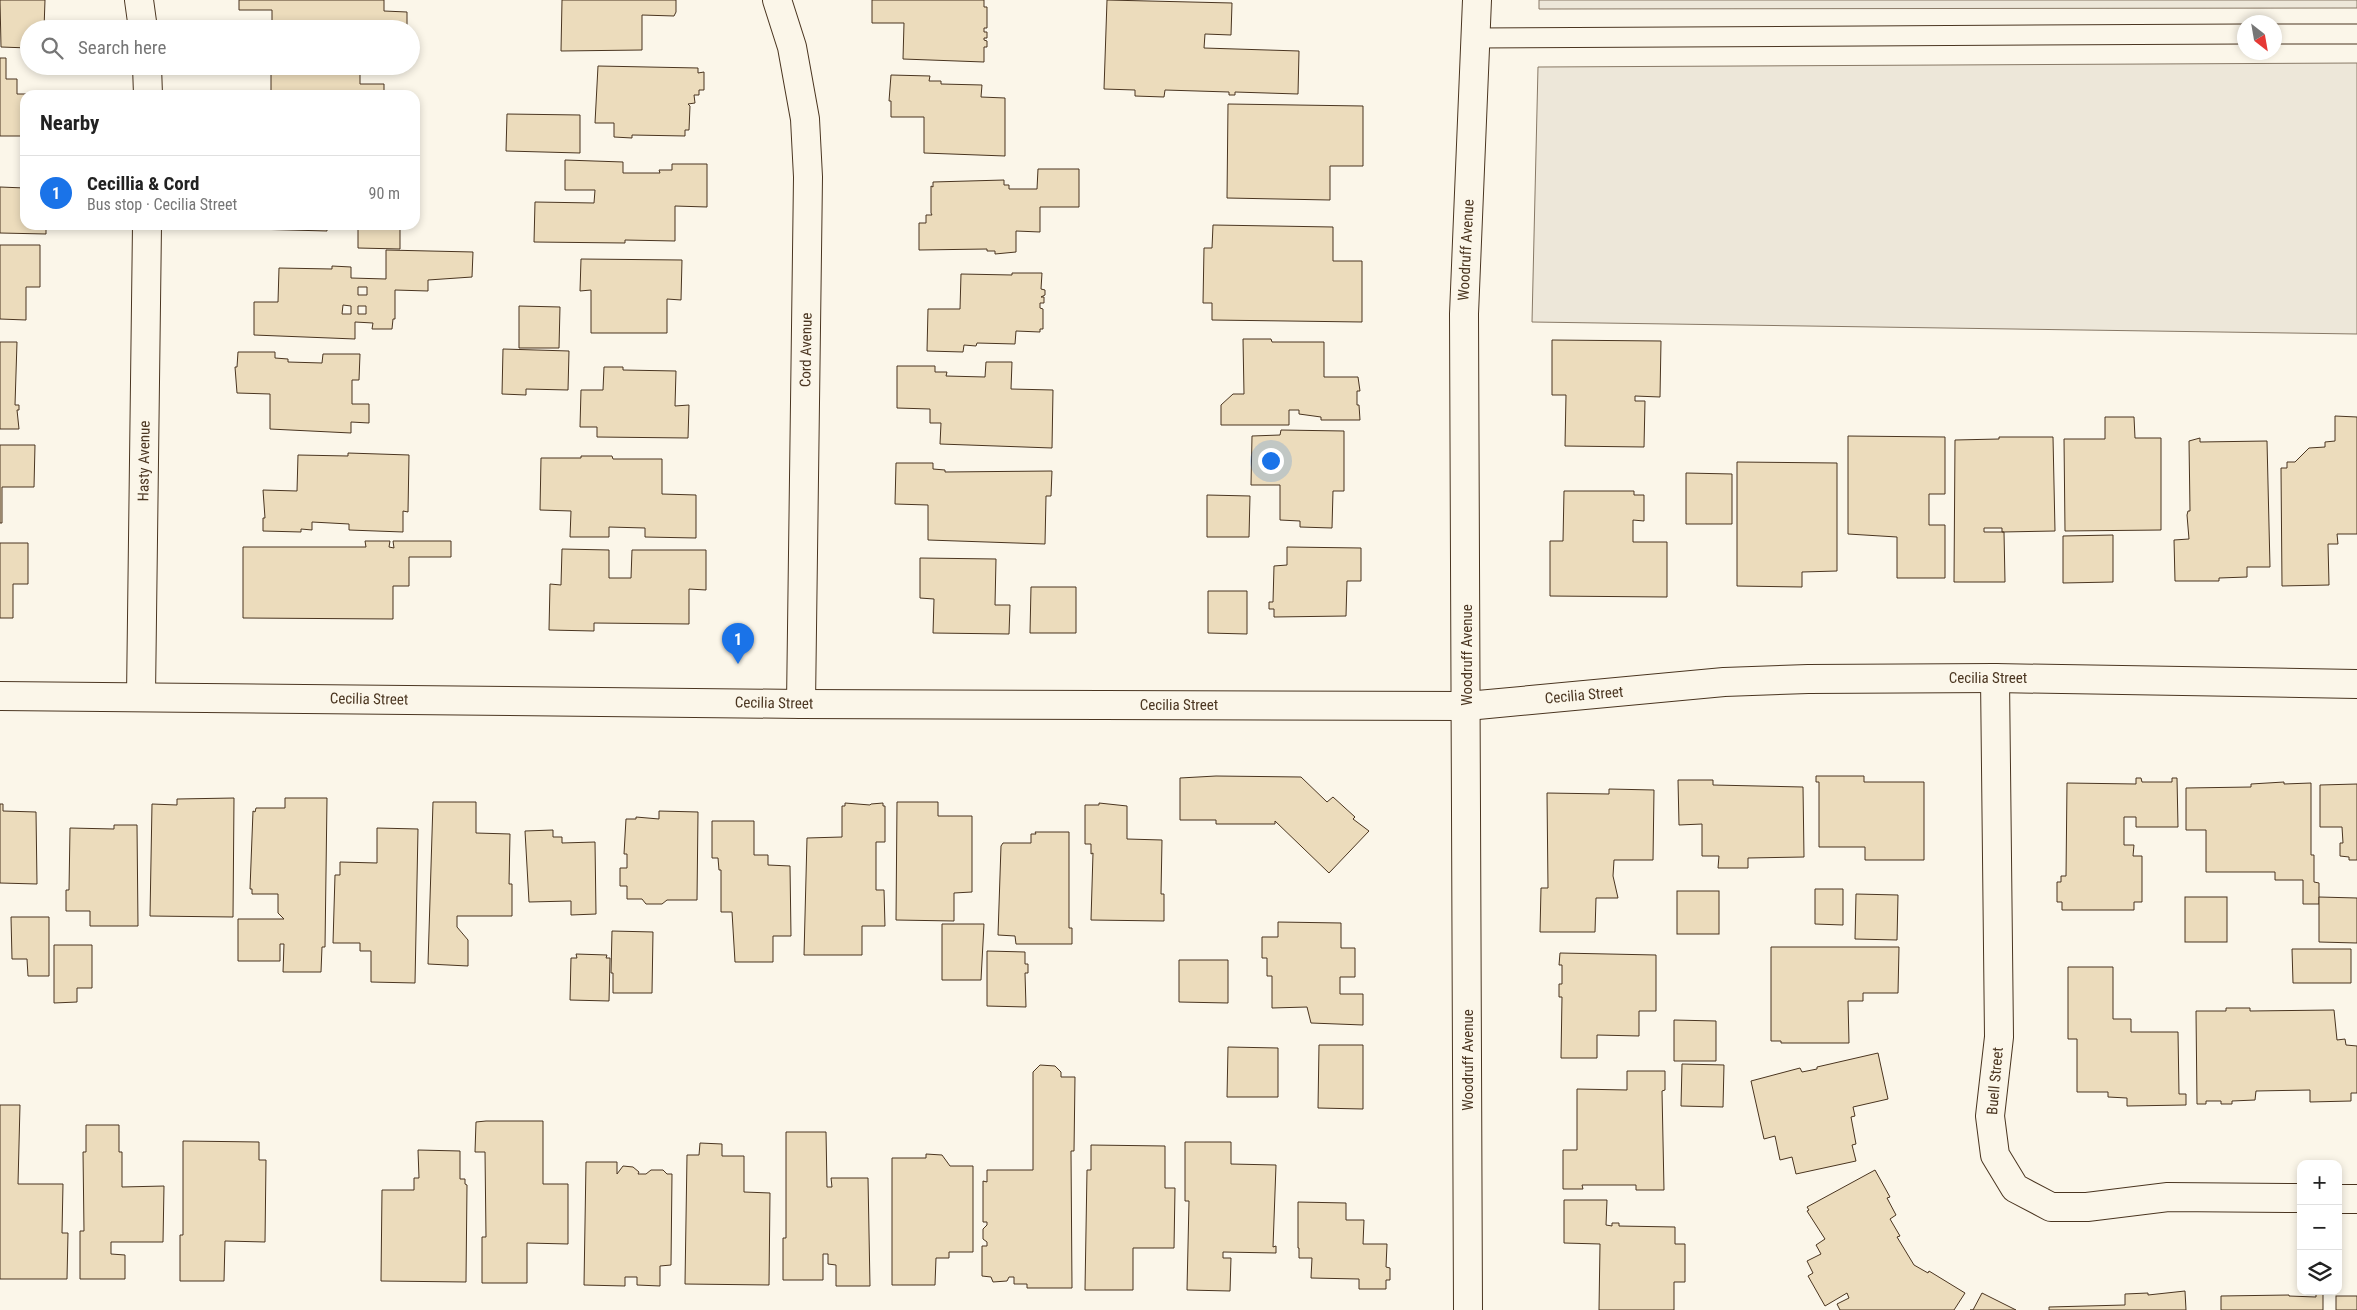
<!DOCTYPE html>
<meta charset="utf-8">
<style>
:root{--surface:#fff;--page:#f6f6f6;--text:#222;--muted:#767676;--line:#e0e0e0;--accent:#1a73e8}
body{margin:0;font-family:"Roboto Condensed",sans-serif;background:var(--page);color:var(--text)}
.controls{position:absolute;right:15px;bottom:15px;display:grid;overflow:hidden;border-radius:10px;box-shadow:0 2px 8px #0003}
.controls button{width:45px;height:45px;display:grid;place-items:center;padding:0;border:0;border-bottom:1px solid var(--line);background:var(--surface);color:var(--text);font:25px sans-serif}
.compass{position:absolute;left:2237px;top:15px;width:45px;height:45px;border-radius:50%;background:var(--surface);box-shadow:0 2px 8px #0003;rotate:149deg}
.you{position:absolute;left:1270px;top:460px;width:18px;height:18px;margin:-12px;border:4px solid #fff;border-radius:50%;background:#1a73e8;box-shadow:0 0 0 8px #1a73e833}
.badge{display:grid;place-items:center;width:32px;height:32px;border-radius:50%;background:var(--accent);color:#fff;font-size:16px;font-weight:700}
.pin{position:absolute;translate:-50% -41px;filter:drop-shadow(0 1px 2px #0008)}
.pin::after{content:'';position:absolute;top:26px;width:18px;height:15px;background:inherit;clip-path:polygon(0 0,100% 0,50% 100%)}
.list{margin:0;padding:0;list-style:none}
h2{display:flex;justify-content:space-between;align-items:center;height:65px;margin:0;padding:0 20px;font-size:21px}
h2 small{font-size:16px;font-weight:400;color:var(--muted)}
.list li{display:grid;grid-template-columns:32px 1fr auto;gap:15px;align-items:center;box-sizing:border-box;height:75px;padding:0 20px;border-top:1px solid var(--line)}
.list b{display:block;font-size:19px;white-space:nowrap}
.list p{margin:0;font-size:16px;white-space:nowrap;color:var(--muted)}
.list em{font-size:16px;font-style:normal;color:var(--muted)}
.icon{flex:none;width:28px;height:28px;fill:none;stroke:currentColor;stroke-width:2;stroke-linecap:round;stroke-linejoin:round}
.map{position:relative;flex:none;width:2357px;height:1310px;overflow:hidden}
.search{position:absolute;background:var(--surface);box-shadow:0 2px 8px #0003;left:20px;top:20px;width:400px;height:55px;display:flex;align-items:center;gap:12px;box-sizing:border-box;padding:0 18px;border-radius:28px;color:var(--muted);font-size:19px}
.panel{position:absolute;background:var(--surface);box-shadow:0 2px 8px #0003;left:20px;top:90px;width:400px;height:140px;border-radius:15px}
.map>svg:first-child{display:block}
.parking{fill:#ede7d9;stroke:#887966}
.building{fill:#ecdcbc;stroke:#4a3520;fill-rule:evenodd}
.lines{fill:none;stroke-linecap:round;stroke-linejoin:round}
.lane-casing{stroke:#4a3520;stroke-width:21}
.street-casing{stroke:#4a3520;stroke-width:30}
.secondary-casing{stroke:#4a3520;stroke-width:30}
.lane{stroke:#fbf6e9;stroke-width:19}
.street{stroke:#fbf6e9;stroke-width:28}
.secondary{stroke:#fbf6e9;stroke-width:28}
.labels{text-anchor:middle;stroke-width:4;stroke-linejoin:round;paint-order:stroke}
.street-label{font-size:15px;fill:#4a3520;stroke:#fbf6e9}
</style>
<div class="map">
<svg width="2357" height="1310" viewBox="0 0 2357 1310">
<rect width="100%" height="100%" fill="#fbf6e9"/>
<g class="parking">
<polygon points="1539,0 2357,0 2357,8 1539,9"/>
<polygon points="2357,63 2357,334 1532,322 1538,67"/>
</g>
<g class="building">
<polygon points="0,0 45,0 44,29 29,29 29,48 1,47"/>
<polygon points="239,0 384,0 384,11 407,12 407,29 272,29 272,10 239,10"/>
<polygon points="562,0 676,0 676,12 674,16 642,15 642,50 561,51"/>
<polygon points="872,0 984,0 984,7 987,7 987,28 984,28 984,32 987,32 987,38 984,38 984,40 987,41 987,47 984,47 984,62 903,59 904,23 872,23"/>
<polygon points="1107,0 1232,3 1231,35 1205,34 1204,48 1299,51 1298,94 1235,92 1235,95 1229,95 1229,92 1165,90 1164,97 1135,96 1135,90 1104,89"/>
<polygon points="0,58 6,58 6,79 17,79 17,94 51,94 25,95 25,136 0,136"/>
<polygon points="271,66 307,66 307,69 328,69 328,71 356,68 356,72 360,72 360,84 384,84 384,95 271,95"/>
<polygon points="598,66 698,68 698,73 704,72 704,90 699,90 699,95 694,95 695,103 688,104 690,106 689,130 685,130 685,136 632,135 632,138 614,137 614,123 595,123"/>
<polygon points="891,75 930,76 929,81 941,81 941,84 982,85 981,97 1005,98 1005,156 924,153 924,117 891,117 891,101 889,101"/>
<polygon points="1228,104 1363,106 1363,166 1330,166 1330,200 1227,198"/>
<polygon points="507,114 580,115 580,153 506,151"/>
<polygon points="565,160 623,162 623,173 660,173 659,170 672,170 672,164 707,164 707,207 675,206 675,241 625,240 625,243 534,242 535,202 594,203 595,190 565,190"/>
<polygon points="1038,169 1079,169 1079,207 1040,207 1040,232 1016,231 1016,252 995,254 995,251 987,251 987,249 919,250 919,223 926,223 926,215 932,215 931,213 931,186 933,187 933,182 1004,180 1004,185 1009,185 1009,189 1037,189"/>
<polygon points="0,187 25,188 25,225 46,225 46,234 0,233"/>
<polygon points="252,225 327,225 327,231 252,229"/>
<polygon points="358,225 400,225 400,249 358,248"/>
<polygon points="1213,225 1333,227 1333,261 1362,261 1362,322 1212,320 1212,303 1203,303 1204,248 1212,248"/>
<polygon points="0,245 40,245 40,287 26,287 26,320 0,319"/>
<path d="M386 250 473 252 472 277 428 280V291L395 290V319H393L392 329H372L373 323 355 322V339L254 335V302H278L279 268 332 269V266L351 267V278L386 279ZM358 287H367V295H358ZM343 305 351 306V314H342ZM358 306H366V314H358Z"/>
<polygon points="581,259 682,260 681,300 667,299 667,333 591,333 591,290 580,291"/>
<polygon points="1012,273 1042,273 1041,289 1045,290 1045,295 1041,297 1044,297 1044,303 1040,303 1040,308 1043,309 1043,329 1040,329 1040,332 1016,331 1015,344 977,343 976,346 964,345 963,352 927,351 928,309 960,309 961,274 1012,275"/>
<polygon points="519,306 560,307 559,348 519,348"/>
<polygon points="1243,339 1271,339 1272,342 1324,342 1324,377 1358,377 1360,391 1357,391 1357,405 1359,405 1360,420 1321,420 1321,417 1299,414 1299,410 1289,410 1289,425 1221,425 1221,405 1233,394 1244,394"/>
<polygon points="1552,340 1661,341 1660,397 1635,396 1635,401 1645,401 1644,447 1565,446 1566,395 1552,395"/>
<polygon points="0,342 17,342 15,405 19,405 19,410 17,410 19,429 0,429"/>
<polygon points="503,349 569,351 568,390 526,389 526,395 502,394"/>
<polygon points="238,352 275,352 275,358 288,359 288,362 322,363 323,354 360,354 359,380 352,380 352,404 369,404 369,423 351,422 351,433 270,429 270,394 237,393 235,367 237,367"/>
<polygon points="986,362 1012,362 1011,389 1053,390 1052,448 940,444 941,423 930,423 930,409 897,408 897,366 935,366 935,372 947,372 946,376 985,377"/>
<polygon points="604,367 623,367 623,370 676,371 675,406 689,405 688,438 597,437 597,427 580,427 581,390 603,390"/>
<polygon points="2335,416 2357,417 2357,534 2337,534 2338,544 2328,544 2329,585 2282,586 2281,468 2287,468 2287,462 2295,462 2309,448 2325,447 2325,442 2335,441"/>
<polygon points="2105,417 2134,417 2135,438 2161,438 2161,530 2065,531 2064,439 2105,439"/>
<polygon points="1281,430 1344,431 1344,491 1333,491 1332,528 1300,527 1300,521 1280,520 1280,485 1251,485 1252,436 1280,435"/>
<polygon points="1848,436 1945,437 1945,494 1929,494 1929,525 1945,525 1945,578 1897,578 1897,537 1848,534"/>
<polygon points="1999,437 2053,437 2055,531 2002,532 2002,528 1984,528 1984,532 2004,532 2005,582 1954,582 1955,440 1999,439"/>
<polygon points="2200,438 2200,442 2267,441 2270,567 2247,567 2247,577 2219,578 2219,581 2175,581 2174,540 2189,539 2187,515 2188,511 2190,511 2189,441"/>
<polygon points="0,445 35,445 34,487 2,487 2,523 0,523"/>
<polygon points="348,453 409,455 408,512 403,511 403,532 349,530 349,524 312,522 312,530 301,529 301,532 263,531 263,518 265,518 263,490 297,491 298,455 348,456"/>
<polygon points="581,456 612,456 613,459 662,459 662,494 696,495 696,538 645,537 645,528 609,527 609,537 570,537 571,511 540,510 541,458 581,458"/>
<polygon points="1737,462 1837,463 1837,571 1802,572 1802,587 1737,586"/>
<polygon points="896,463 933,463 933,469 945,470 945,472 1052,471 1051,496 1046,496 1045,544 928,540 928,505 895,504"/>
<polygon points="1686,473 1732,474 1732,524 1686,524"/>
<polygon points="1564,491 1634,491 1634,495 1644,495 1644,521 1633,520 1633,542 1667,542 1667,597 1550,596 1550,541 1563,541"/>
<polygon points="1207,495 1250,496 1249,537 1207,537"/>
<polygon points="2113,535 2113,582 2063,583 2063,536"/>
<polygon points="365,541 390,541 389,547 394,548 393,541 451,541 451,557 409,557 409,586 393,586 393,619 243,618 243,547 366,547"/>
<polygon points="0,543 28,543 28,584 13,584 13,618 0,618"/>
<polygon points="1287,547 1361,548 1361,581 1347,581 1346,616 1274,617 1274,609 1269,609 1269,602 1273,602 1274,566 1287,565"/>
<polygon points="562,549 609,550 609,578 631,578 632,550 706,550 706,590 689,589 689,624 594,623 594,631 549,630 550,584 561,585"/>
<polygon points="920,558 996,559 995,605 1010,605 1009,634 933,633 934,599 920,598"/>
<polygon points="1031,587 1076,587 1076,633 1030,633"/>
<polygon points="1208,591 1247,591 1247,634 1208,633"/>
<polygon points="1216,776 1301,777 1327,802 1333,797 1355,817 1353,819 1369,831 1329,873 1275,821 1275,824 1216,824 1216,820 1180,820 1180,778"/>
<polygon points="1816,776 1864,776 1864,782 1924,782 1924,860 1865,860 1865,847 1819,847 1819,782 1816,782"/>
<polygon points="2136,778 2141,778 2142,782 2172,782 2172,778 2177,778 2178,827 2136,827 2136,817 2124,817 2124,845 2134,845 2133,856 2142,856 2142,902 2134,902 2134,910 2062,910 2062,902 2057,902 2057,882 2061,882 2061,876 2066,876 2067,783 2136,784"/>
<polygon points="1678,780 1713,780 1713,785 1803,787 1804,857 1748,858 1748,868 1718,868 1719,856 1702,856 1702,824 1679,825"/>
<polygon points="2284,782 2284,784 2311,783 2311,855 2314,855 2314,882 2319,883 2319,904 2303,904 2303,880 2275,880 2275,872 2206,872 2206,830 2186,830 2186,788 2251,787 2251,784"/>
<polygon points="2357,784 2357,860 2349,860 2349,857 2340,856 2340,843 2343,843 2342,827 2320,827 2320,785"/>
<polygon points="1609,789 1654,790 1653,860 1614,860 1613,876 1618,898 1596,898 1595,932 1540,932 1541,888 1548,888 1547,793 1609,794"/>
<polygon points="234,798 233,917 150,916 152,804 177,805 177,799"/>
<polygon points="285,798 327,798 325,947 322,947 321,972 283,972 284,944 280,944 280,961 238,961 238,919 284,919 278,913 278,894 252,894 252,889 250,889 253,811 255,812 256,808 285,808"/>
<polygon points="433,802 476,802 476,833 510,834 509,884 512,884 512,916 457,916 457,927 468,940 468,966 428,964"/>
<polygon points="897,802 938,802 938,816 972,816 972,892 954,893 954,921 896,920"/>
<polygon points="845,803 870,805 871,804 883,803 883,806 885,806 885,842 876,842 876,890 884,890 885,926 862,926 862,955 804,955 807,838 842,837 842,806 845,806"/>
<polygon points="1099,803 1127,806 1127,839 1162,840 1161,894 1164,894 1164,921 1091,920 1093,853 1091,854 1091,844 1085,844 1085,805 1099,805"/>
<polygon points="0,804 3,804 3,811 36,812 37,884 0,883"/>
<polygon points="659,811 698,812 697,900 667,900 662,904 646,904 642,899 627,899 627,886 620,886 620,868 627,868 627,854 624,854 626,819 636,819 636,817 659,819"/>
<polygon points="712,821 754,821 754,855 768,855 768,865 790,866 791,936 773,936 773,962 735,962 732,912 721,912 721,870 719,870 718,858 712,858"/>
<polygon points="114,825 137,825 138,926 90,926 90,911 66,911 66,890 69,890 70,828 114,829"/>
<polygon points="377,828 418,829 415,983 371,982 371,951 360,951 360,943 333,943 335,875 340,875 340,862 377,863"/>
<polygon points="553,830 553,837 562,837 562,843 595,842 596,914 571,915 571,901 529,902 525,831"/>
<polygon points="1035,832 1069,832 1069,928 1072,928 1072,944 1016,944 1015,936 998,935 1001,846 1003,843 1031,843 1031,834 1036,834"/>
<polygon points="1815,889 1843,889 1843,925 1815,924"/>
<rect x="1677" y="891" width="42" height="43"/>
<polygon points="1856,894 1898,895 1897,940 1855,939"/>
<rect x="2185" y="897" width="42" height="45"/>
<polygon points="2319,897 2357,898 2357,943 2319,942"/>
<polygon points="11,917 49,917 49,976 28,976 27,959 12,959"/>
<polygon points="1278,922 1341,923 1341,948 1355,948 1355,977 1340,977 1340,994 1363,994 1363,1025 1311,1023 1307,1007 1272,1008 1272,976 1267,976 1267,958 1262,958 1262,937 1278,937"/>
<polygon points="942,924 984,924 981,980 942,980"/>
<polygon points="612,931 653,932 652,993 613,993 613,973 611,973"/>
<polygon points="54,945 92,945 92,988 77,988 77,1002 54,1003"/>
<polygon points="1771,947 1899,947 1898,993 1863,993 1863,1001 1848,1001 1849,1043 1781,1043 1781,1041 1771,1041"/>
<polygon points="2292,949 2351,949 2351,983 2293,983"/>
<polygon points="987,951 1025,952 1025,964 1028,964 1028,973 1025,973 1026,1007 987,1006"/>
<polygon points="1560,953 1656,955 1656,1011 1639,1011 1639,1036 1597,1035 1597,1058 1561,1058 1562,997 1559,997 1559,984 1562,984 1562,965 1559,965"/>
<polygon points="576,954 607,955 606,958 610,958 609,1001 570,1000 571,958 577,958"/>
<polygon points="1179,960 1228,960 1228,1003 1179,1002"/>
<polygon points="2068,967 2113,967 2113,1019 2131,1019 2131,1032 2178,1032 2179,1094 2186,1094 2186,1105 2127,1106 2127,1098 2108,1097 2108,1092 2077,1092 2077,1039 2068,1039"/>
<polygon points="2226,1008 2250,1008 2250,1011 2334,1010 2337,1040 2345,1039 2346,1045 2357,1046 2357,1093 2351,1093 2351,1101 2310,1102 2310,1090 2256,1091 2255,1100 2232,1101 2232,1104 2221,1104 2221,1101 2206,1101 2206,1104 2197,1104 2196,1011 2226,1011"/>
<polygon points="1674,1020 1716,1021 1716,1061 1674,1061"/>
<polygon points="1319,1045 1363,1045 1363,1109 1318,1108"/>
<polygon points="1228,1047 1278,1048 1278,1097 1227,1097"/>
<polygon points="1878,1053 1888,1099 1853,1107 1855,1116 1851,1117 1856,1144 1852,1145 1856,1161 1796,1174 1792,1157 1780,1160 1775,1136 1764,1139 1751,1081 1800,1068 1802,1072 1817,1069 1817,1067"/>
<polygon points="1682,1064 1724,1065 1723,1107 1681,1106"/>
<polygon points="1040,1065 1055,1066 1061,1072 1061,1077 1075,1077 1074,1151 1071,1151 1072,1288 1027,1288 1027,1284 1014,1284 1014,1277 1009,1277 1007,1281 993,1282 991,1277 982,1276 982,1246 987,1246 987,1242 983,1239 983,1229 987,1225 987,1222 983,1222 983,1181 987,1182 987,1170 1033,1170 1033,1072"/>
<polygon points="1627,1071 1665,1071 1665,1090 1662,1091 1664,1190 1636,1190 1636,1185 1582,1185 1583,1189 1563,1189 1563,1150 1577,1150 1577,1089 1627,1090"/>
<polygon points="0,1105 20,1105 18,1184 63,1184 62,1233 68,1233 67,1279 0,1279"/>
<polygon points="486,1121 543,1121 543,1184 568,1184 568,1244 527,1243 527,1283 482,1283 482,1237 486,1237 485,1152 475,1152 476,1122"/>
<polygon points="86,1125 119,1125 119,1152 122,1152 122,1187 164,1186 163,1242 111,1242 111,1254 125,1255 125,1279 80,1279 80,1231 84,1231 83,1152 86,1152"/>
<polygon points="786,1132 826,1132 827,1187 832,1187 831,1178 868,1178 870,1286 836,1286 836,1265 828,1264 828,1254 823,1254 823,1280 783,1280 783,1238 786,1238"/>
<polygon points="183,1141 259,1142 259,1160 266,1160 265,1242 225,1241 224,1281 180,1281 180,1235 183,1235"/>
<polygon points="1185,1142 1231,1142 1231,1164 1276,1165 1273,1247 1276,1246 1276,1253 1223,1252 1223,1258 1231,1258 1230,1291 1187,1290 1189,1201 1185,1201"/>
<polygon points="700,1143 722,1144 722,1156 744,1156 744,1192 770,1193 769,1285 685,1284 687,1155 699,1155"/>
<polygon points="1091,1145 1165,1146 1165,1188 1175,1188 1174,1248 1133,1248 1133,1290 1085,1290 1087,1170 1091,1170"/>
<polygon points="418,1150 460,1151 460,1179 465,1179 465,1184 467,1185 466,1282 381,1281 382,1190 414,1190 414,1178 419,1178"/>
<polygon points="926,1154 942,1155 950,1166 973,1166 973,1252 949,1252 949,1258 936,1258 935,1285 892,1285 892,1158 926,1158"/>
<polygon points="586,1162 617,1162 617,1174 623,1166 633,1167 639,1172 638,1174 646,1174 651,1170 663,1170 667,1174 672,1174 671,1265 660,1266 660,1286 637,1285 637,1277 625,1277 625,1286 584,1285"/>
<polygon points="1875,1170 1890,1197 1887,1198 1896,1215 1890,1219 1900,1236 1897,1237 1914,1265 1928,1273 1929,1271 1965,1293 1954,1310 1840,1310 1837,1304 1849,1298 1847,1293 1825,1306 1808,1276 1813,1273 1807,1261 1821,1254 1816,1245 1825,1239 1807,1211 1809,1210 1807,1207"/>
<polygon points="1564,1200 1607,1200 1606,1225 1612,1226 1612,1223 1619,1223 1619,1226 1675,1227 1675,1244 1685,1244 1685,1282 1674,1282 1674,1310 1599,1310 1600,1244 1564,1243"/>
<polygon points="1298,1202 1346,1203 1346,1220 1364,1220 1363,1244 1387,1244 1386,1267 1390,1268 1390,1280 1386,1280 1386,1289 1359,1289 1359,1279 1311,1278 1312,1258 1299,1258 1299,1248 1298,1248"/>
<polygon points="2185,1291 2186,1310 2049,1310 2049,1307 2125,1305 2125,1294 2148,1293 2148,1295"/>
<polygon points="2316,1292 2323,1292 2323,1310 2221,1310 2221,1296 2289,1295 2289,1296 2316,1297"/>
<polygon points="1982,1293 2016,1310 1970,1310 1973,1310"/>
<rect x="2336" y="1296" width="21" height="14"/>
</g>
<g class="lines">
<defs>
<g id="lane">
<polyline points="2274,34 2357,34"/>
<polyline points="1476,38 2244,34"/>
</g>
<g id="street">
<polyline points="139,0 143,29"/>
<polyline points="777,0 792,47 805,119 808,177 801,704"/>
<polyline points="147,66 148,95"/>
<polyline points="1995,678 1999,1037 1990,1116 1995,1155 2015,1188 2051,1207 2087,1207 2168,1197 2301,1198"/>
<polyline points="141,696 147,225"/>
<polyline points="2338,1199 2357,1199"/>
</g>
<g id="secondary">
<polyline points="0,696 801,704 1467,706 1724,682 1808,679 1995,678 2357,684"/>
<polyline points="1468,1310 1464,314 1477,0"/>
</g>
</defs>
<use href="#lane" class="lane-casing"/>
<use href="#street" class="street-casing"/>
<use href="#secondary" class="secondary-casing"/>
<use href="#lane" class="lane"/>
<use href="#street" class="street"/>
<use href="#secondary" class="secondary"/>
</g>
<g class="labels">
<g class="street-label">
<text transform="translate(1466 250) rotate(-87)" y="5">Woodruff Avenue</text>
<text transform="translate(806 350) rotate(-89)" y="5">Cord Avenue</text>
<text transform="translate(144 461) rotate(-89)" y="5">Hasty Avenue</text>
<text transform="translate(1467 655) rotate(-90)" y="5">Woodruff Avenue</text>
<text x="1988" y="683">Cecilia Street</text>
<text transform="translate(1584 695) rotate(-5)" y="5">Cecilia Street</text>
<text transform="translate(369 699) rotate(1)" y="5">Cecilia Street</text>
<text transform="translate(774 703) rotate(1)" y="5">Cecilia Street</text>
<text x="1179" y="710">Cecilia Street</text>
<text transform="translate(1468 1060) rotate(-90)" y="5">Woodruff Avenue</text>
<text transform="translate(1995 1081) rotate(-85)" y="5">Buell Street</text>
</g>
</g>
</svg>
<div class="controls">
<button>+</button>
<button>−</button>
<button><svg class="icon" aria-label="layers" viewBox="0 0 24 24"><path d="M12 4l9 5-9 5-9-5zM3 14l9 5 9-5"/></svg></button>
</div>
<svg class="compass" viewBox="-18 -18 36 36"><path d="M0-13l5 13h-10z" fill="#e53935"/><path d="M0 13l5-13h-10z" fill="#767676"/></svg>
<div class="you"></div>
<div class="pin badge" style="left:738px;top:664px">1</div>
<div class="search"><svg class="icon" aria-label="search" viewBox="0 0 24 24"><circle cx="10" cy="10" r="6"/><path d="M15 15l6 6"/></svg>Search here</div>
<section class="panel">
<h2>Nearby<small></small></h2>
<ul class="list">
<li><span class="badge">1</span><div><b>Cecillia &amp; Cord</b><p>Bus stop · Cecilia Street</p></div><em>90 m</em></li>
</ul>
</section>
</div>
